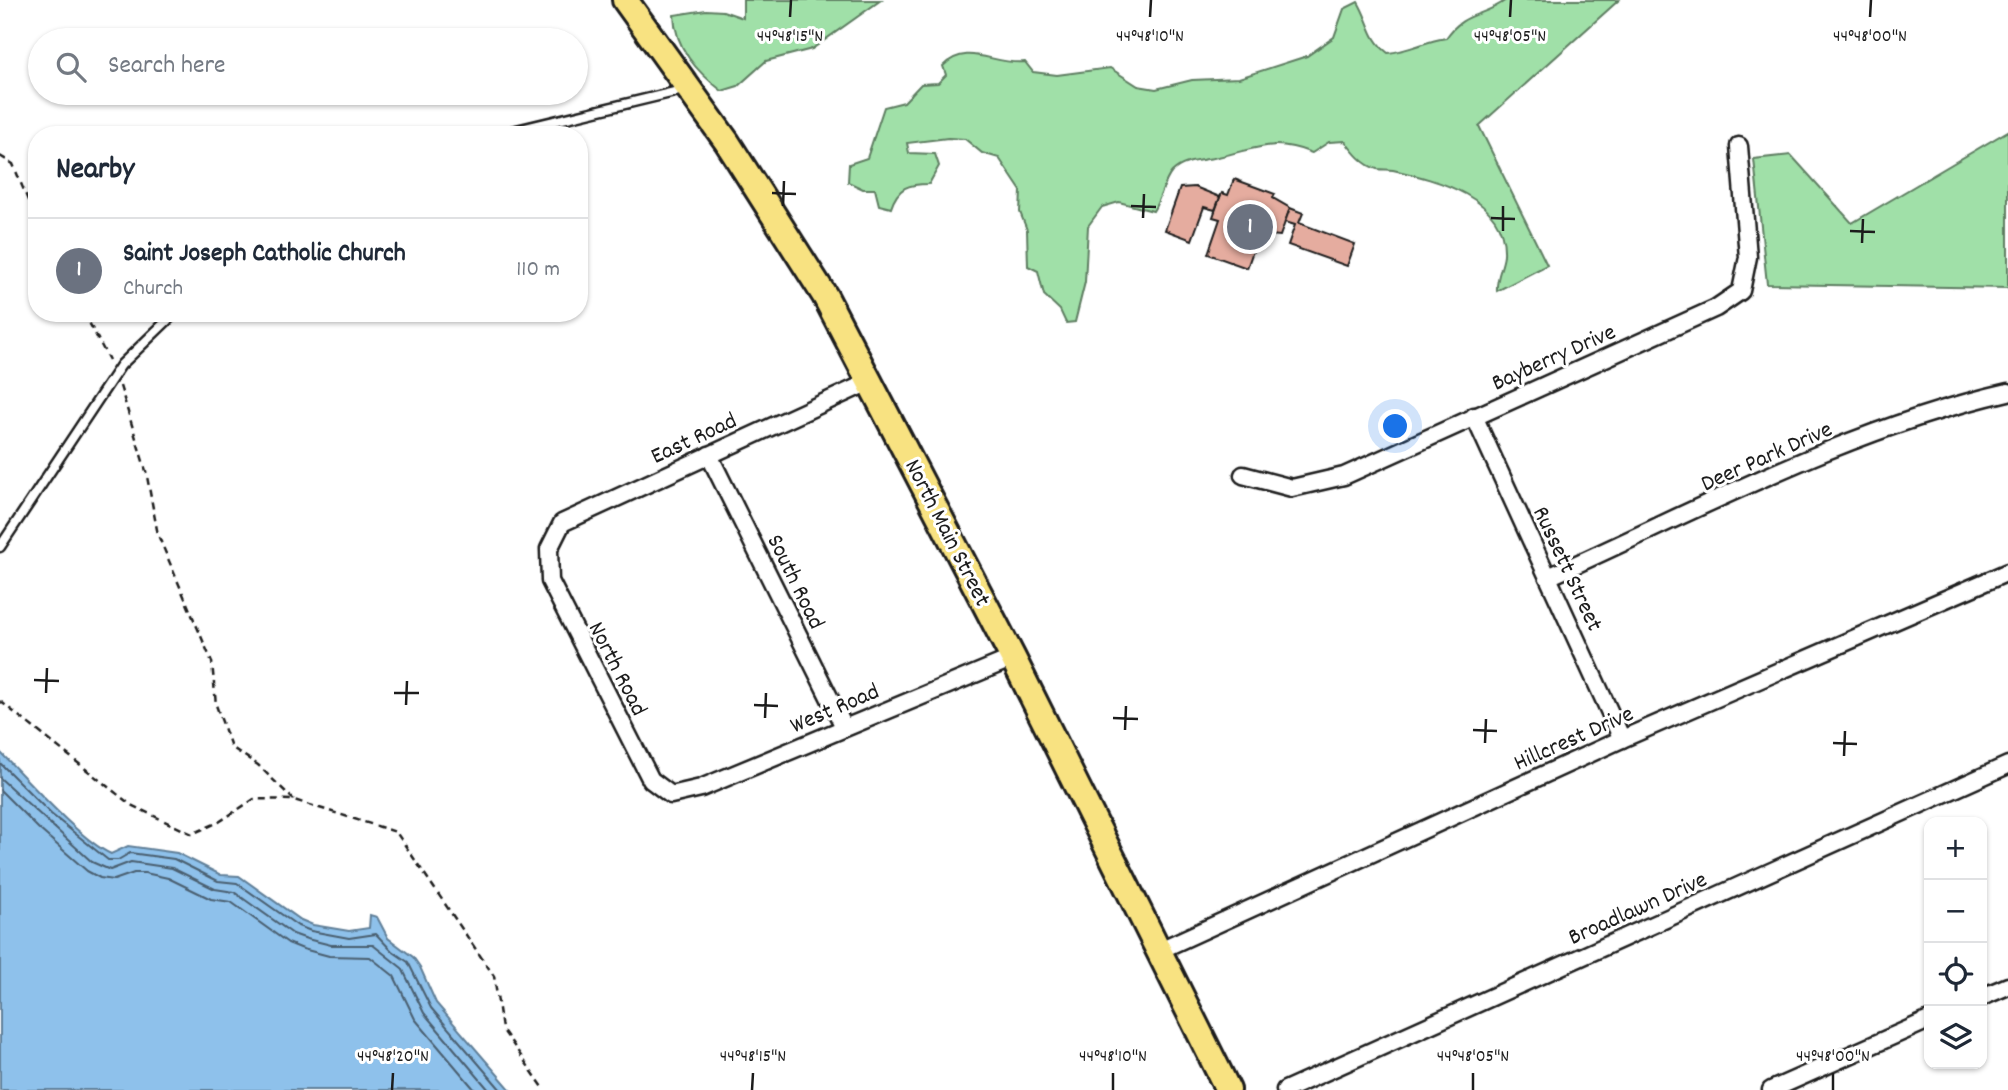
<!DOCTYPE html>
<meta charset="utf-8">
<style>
:root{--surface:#fff;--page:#f2f2f3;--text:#1f2937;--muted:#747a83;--line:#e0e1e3;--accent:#1f6fb2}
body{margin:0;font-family:Dekko,sans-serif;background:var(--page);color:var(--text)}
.controls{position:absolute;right:21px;bottom:21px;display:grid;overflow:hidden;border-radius:14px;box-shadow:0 2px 5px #0004}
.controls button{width:63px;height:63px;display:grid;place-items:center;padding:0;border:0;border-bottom:2px solid var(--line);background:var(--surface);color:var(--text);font:35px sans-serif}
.you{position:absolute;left:1396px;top:427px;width:24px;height:24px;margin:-18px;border:5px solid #fff;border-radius:50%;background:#1a73e8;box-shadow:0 0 0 10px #1a73e833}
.badge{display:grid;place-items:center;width:46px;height:46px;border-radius:50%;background:var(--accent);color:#fff;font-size:23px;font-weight:700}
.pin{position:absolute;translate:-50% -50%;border:4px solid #fff;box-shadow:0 2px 7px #0006}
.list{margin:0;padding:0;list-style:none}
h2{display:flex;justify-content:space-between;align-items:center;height:91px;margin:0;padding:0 28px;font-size:30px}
h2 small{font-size:23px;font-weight:400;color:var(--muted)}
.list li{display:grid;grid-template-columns:46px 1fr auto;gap:21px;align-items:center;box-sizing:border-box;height:105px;padding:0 28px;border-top:2px solid var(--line)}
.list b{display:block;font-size:26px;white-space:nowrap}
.list p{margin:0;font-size:23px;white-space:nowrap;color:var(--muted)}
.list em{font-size:23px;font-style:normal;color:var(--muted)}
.icon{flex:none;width:38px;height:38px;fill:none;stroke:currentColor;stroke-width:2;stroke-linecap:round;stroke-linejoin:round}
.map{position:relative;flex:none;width:2008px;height:1090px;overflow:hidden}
.search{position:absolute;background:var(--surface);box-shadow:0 2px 5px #0004;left:28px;top:28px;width:560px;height:77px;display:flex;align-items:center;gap:18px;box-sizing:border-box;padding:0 24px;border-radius:38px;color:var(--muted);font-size:26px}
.panel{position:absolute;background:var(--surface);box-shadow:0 2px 5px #0004;left:28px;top:126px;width:560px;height:196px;border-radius:28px}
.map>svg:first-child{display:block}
.green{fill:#a0e0a8;stroke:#5e7e62;stroke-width:2}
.water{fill:#8ec1eb;stroke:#607f98;stroke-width:2}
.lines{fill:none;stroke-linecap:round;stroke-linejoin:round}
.shore{stroke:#4a5e6f;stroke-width:2}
.building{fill:#e5ac9f;stroke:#1c1c1c;stroke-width:2}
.lane-casing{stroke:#1c1c1c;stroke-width:13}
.street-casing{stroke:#1c1c1c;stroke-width:21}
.primary-casing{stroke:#1c1c1c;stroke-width:30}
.path{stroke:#1c1c1c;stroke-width:2.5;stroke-dasharray:7 5;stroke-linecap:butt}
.lane{stroke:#fff;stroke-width:8}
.street{stroke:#fff;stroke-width:16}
.primary{stroke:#f8e281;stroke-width:24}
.ticks{fill:none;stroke:#1c1c1c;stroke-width:2.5}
.labels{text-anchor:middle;stroke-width:6;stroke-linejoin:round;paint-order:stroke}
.street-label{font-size:24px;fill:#1c1c1c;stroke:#fff}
.ticks-label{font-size:18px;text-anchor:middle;fill:#1c1c1c;stroke:#fff;stroke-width:6;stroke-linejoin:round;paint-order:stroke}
</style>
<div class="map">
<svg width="2008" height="1090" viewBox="0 0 2008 1090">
<rect width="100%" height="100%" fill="#fff"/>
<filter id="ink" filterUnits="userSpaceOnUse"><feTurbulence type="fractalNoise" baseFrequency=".0143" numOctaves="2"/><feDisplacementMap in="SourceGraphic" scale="14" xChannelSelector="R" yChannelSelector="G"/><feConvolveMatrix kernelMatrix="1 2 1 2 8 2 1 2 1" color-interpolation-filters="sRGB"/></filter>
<g filter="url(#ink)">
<g class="green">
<path d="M743 0H881L812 49 766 61 738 86 722 91C697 72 675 48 674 15L706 10 723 11 743 18Z"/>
<path d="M1506 0H1619L1479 126 1547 265 1497 291C1496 276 1503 267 1504 255 1507 197 1437 180 1393 170 1388 169 1382 170 1377 169 1363 165 1353 152 1345 141L1329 142 1312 153C1271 137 1257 149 1218 157 1202 161 1184 160 1172 172 1164 181 1160 200 1153 211L1119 202 1102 207 1088 226 1085 282 1075 322 1066 323 1060 310 1044 295 1038 271 1028 266 1027 230 1020 212 1021 191 999 158 982 153 965 139 948 138 907 143 909 153 935 154 939 166 929 184C908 184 898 187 891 208L879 205 875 189H863L848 182 849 164 867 158 884 107 904 102 921 84 938 83 946 75 943 66C968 41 994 66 1025 62L1033 72 1057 75 1110 68 1138 86 1156 89 1192 80 1239 78 1307 56 1334 37 1344 9 1358 2C1370 22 1369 39 1388 53 1409 51 1425 41 1446 38 1464 11 1482 18 1506 0Z"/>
<polygon points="2008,131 2008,288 1767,284 1754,159 1791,155 1852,223"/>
</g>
<path class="water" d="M0 752C25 777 80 840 111 854L128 846 177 853 221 875 239 876 301 920 313 925 349 931 369 928 370 915 377 917 388 938 413 957 420 967 436 1003 511 1090H0Z"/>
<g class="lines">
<g class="shore">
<polyline points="0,763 51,814 108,860 118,860 130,853 174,859 218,881 237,883 298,926 311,931 349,938 376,934 392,951 408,962 431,1008 501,1090"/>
<polyline points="0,778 92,862 110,870 131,862 172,868 215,889 234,892 293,934 307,939 331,945 373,945 402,968 424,1013 489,1090"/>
<polyline points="0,790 39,829 87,871 100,878 114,880 134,873 145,873 168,878 211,899 231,902 288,943 303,949 329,956 370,957 394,976 415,1019 475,1090"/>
</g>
</g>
<g class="building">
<polygon points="1234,179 1275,194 1273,198 1290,208 1280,236 1259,234 1247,268 1208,254 1220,219 1213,217 1220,197 1222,193 1228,195"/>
<polygon points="1195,187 1220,197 1215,210 1204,207 1192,240 1165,230 1180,188"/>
<polygon points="1290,208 1303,213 1299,223 1355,244 1347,266 1288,245 1295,225 1285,222"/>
</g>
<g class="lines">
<defs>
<g id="lane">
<polyline points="496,135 683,90"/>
<polyline points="0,547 121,365 175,313"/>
</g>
<g id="street">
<polyline points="871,381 562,523 549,549 550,581 651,780 671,795 701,788 1013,658"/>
<polyline points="1474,416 1622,739"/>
<polyline points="709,455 844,727"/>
<polyline points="1243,475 1292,488 1344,476 1716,308 1741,291 1748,257 1739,146"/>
<path d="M1548 577C1698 510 1847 429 2008 392"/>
<polyline points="1160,950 1622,739 2008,572"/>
<polyline points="1982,997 2008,986"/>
<polyline points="1285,1090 2008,765"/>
<polyline points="1771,1090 1929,1020"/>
</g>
<polyline id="primary" points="625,0 727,142 825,296 1013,658 1228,1090"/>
</defs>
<use href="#lane" class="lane-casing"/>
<use href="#street" class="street-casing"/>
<use href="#primary" class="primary-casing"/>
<g class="path">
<polyline points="0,156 13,164 37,222"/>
<polyline points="84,313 109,360"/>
<polyline points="120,386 146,471 158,535 212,662 216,705 231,747 258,765 294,800"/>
<polyline points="0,701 131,805 192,834 219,822 254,799 294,800 396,832 494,976 502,1029 545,1090"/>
</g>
<use href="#lane" class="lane"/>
<use href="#street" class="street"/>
<use href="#primary" class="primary"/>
</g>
</g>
<path class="ticks" d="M790 17 791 0M1150 17 1151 0M1510 17 1511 0M1870 17 1871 0M772 193 796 194M783 206 784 181M1131 206 1156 207M1143 218 1144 194M1491 218 1515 219M1503 231V206M1850 231 1875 232M1862 243 1863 219M34 680 59 681M46 693 47 668M394 693H419M406 705 407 681M754 705 778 706M765 718 766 693M1113 718 1138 719M1125 730 1126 706M1473 730 1497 731M1485 743 1486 719M1833 743 1857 744M1844 756 1845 731M392 1090 393 1073M752 1090 753 1073M1113 1090V1073M1473 1090V1073M1833 1090V1073"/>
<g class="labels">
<g class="street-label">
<text transform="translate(1553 356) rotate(-24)" y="8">Bayberry Drive</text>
<text transform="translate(693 437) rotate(-25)" y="8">East Road</text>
<text transform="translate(1766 455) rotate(-24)" y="8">Deer Park Drive</text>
<text transform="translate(949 532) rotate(63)" y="8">North Main Street</text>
<text transform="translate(1569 568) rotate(65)" y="8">Russett Street</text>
<text transform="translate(797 581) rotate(64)" y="8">South Road</text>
<text transform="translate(619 668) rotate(63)" y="8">North Road</text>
<text transform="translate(834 707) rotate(-23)" y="8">West Road</text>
<text transform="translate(1573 737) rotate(-24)" y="8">Hillcrest Drive</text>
<text transform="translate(1637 907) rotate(-24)" y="8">Broadlawn Drive</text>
</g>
</g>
<g class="ticks-label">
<text x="790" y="41">44°48'15"N</text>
<text x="1150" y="41">44°48'10"N</text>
<text x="1510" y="41">44°48'05"N</text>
<text x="1870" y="41">44°48'00"N</text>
<text x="393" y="1061">44°48'20"N</text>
<text x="753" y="1061">44°48'15"N</text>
<text x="1113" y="1061">44°48'10"N</text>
<text x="1473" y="1061">44°48'05"N</text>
<text x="1833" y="1061">44°48'00"N</text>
</g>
</svg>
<div class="controls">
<button>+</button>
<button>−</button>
<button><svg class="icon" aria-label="locate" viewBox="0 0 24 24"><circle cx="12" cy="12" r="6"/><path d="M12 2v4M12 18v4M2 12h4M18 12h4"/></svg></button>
<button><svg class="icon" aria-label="layers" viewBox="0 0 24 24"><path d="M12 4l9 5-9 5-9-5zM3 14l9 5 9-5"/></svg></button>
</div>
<div class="you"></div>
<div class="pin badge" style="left:1250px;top:227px;background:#6b7280">1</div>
<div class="search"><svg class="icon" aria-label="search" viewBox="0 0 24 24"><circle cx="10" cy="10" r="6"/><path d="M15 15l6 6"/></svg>Search here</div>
<section class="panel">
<h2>Nearby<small></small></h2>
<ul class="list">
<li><span class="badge" style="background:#6b7280">1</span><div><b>Saint Joseph Catholic Church</b><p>Church</p></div><em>110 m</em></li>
</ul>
</section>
</div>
